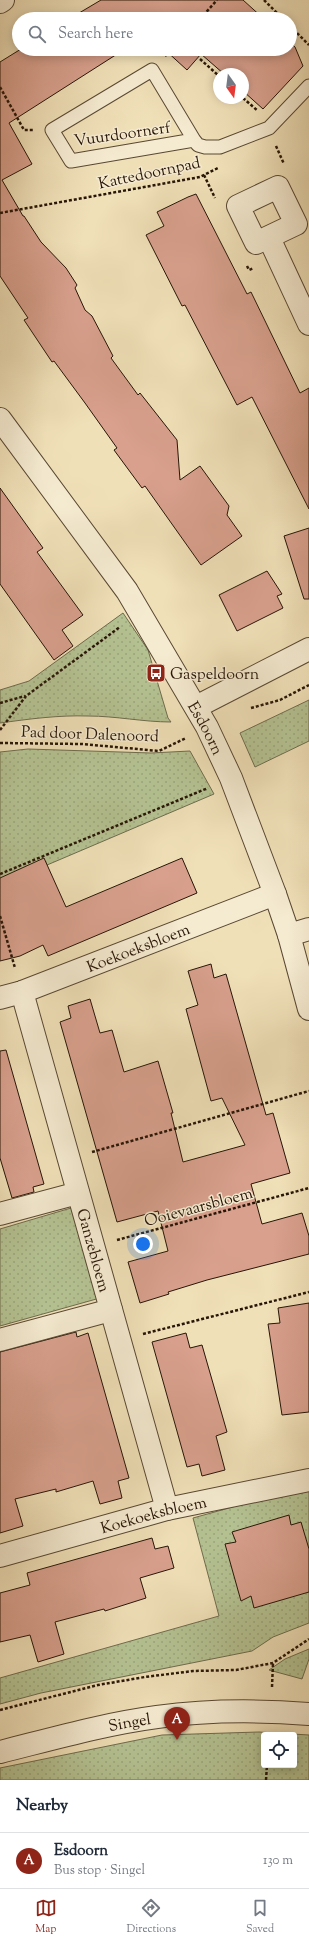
<!DOCTYPE html>
<meta charset="utf-8">
<style>
:root{--surface:#fff;--page:#f2f2f3;--text:#1f2937;--muted:#747a83;--line:#e0e1e3;--accent:#8f2418}
body{margin:0;font-family:"Sorts Mill Goudy",serif;background:var(--page);color:var(--text)}
.controls{position:absolute;right:12px;bottom:12px;display:grid;overflow:hidden;border-radius:4px;box-shadow:0 2px 10px #0003}
.controls button{width:36px;height:36px;display:grid;place-items:center;padding:0;border:0;border-bottom:1px solid var(--line);background:var(--surface);color:var(--text);font:20px sans-serif}
.compass{position:absolute;left:213px;top:68px;width:36px;height:36px;border-radius:50%;background:var(--surface);box-shadow:0 2px 10px #0003;rotate:166deg}
.you{position:absolute;left:143px;top:1244px;width:14px;height:14px;margin:-10px;border:3px solid #fff;border-radius:50%;background:#1a73e8;box-shadow:0 0 0 6px #1a73e833}
.badge{display:grid;place-items:center;width:26px;height:26px;border-radius:50%;background:var(--accent);color:#fff;font-size:13px;font-weight:700}
.pin{position:absolute;translate:-50% -33px;filter:drop-shadow(0 1px 2px #0008)}
.pin::after{content:'';position:absolute;top:21px;width:14px;height:12px;background:inherit;clip-path:polygon(0 0,100% 0,50% 100%)}
.list{margin:0;padding:0;list-style:none}
h2{display:flex;justify-content:space-between;align-items:center;height:52px;margin:0;padding:0 16px;font-size:17px}
h2 small{font-size:13px;font-weight:400;color:var(--muted)}
.list li{display:grid;grid-template-columns:26px 1fr auto;gap:12px;align-items:center;box-sizing:border-box;height:56px;padding:0 16px;border-top:1px solid var(--line)}
.list b{display:block;font-size:15px;white-space:nowrap}
.list p{margin:0;font-size:13px;white-space:nowrap;color:var(--muted)}
.list em{font-size:13px;font-style:normal;color:var(--muted)}
.icon{flex:none;width:22px;height:22px;fill:none;stroke:currentColor;stroke-width:2;stroke-linecap:round;stroke-linejoin:round}
.map{position:relative;flex:none;width:309px;height:1780px;overflow:hidden}
.search{position:absolute;background:var(--surface);box-shadow:0 2px 10px #0003;left:12px;right:12px;top:12px;height:44px;display:flex;align-items:center;gap:10px;box-sizing:border-box;padding:0 14px;border-radius:22px;color:var(--muted);font-size:15px}
.sheet{height:108px;background:var(--surface)}
nav{display:flex;justify-content:space-around;align-items:center;box-sizing:border-box;height:56px;border-top:1px solid var(--line);background:var(--surface);font-size:11px;color:var(--muted)}
nav a{display:grid;justify-items:center;gap:2px}
nav .on{color:var(--accent)}
.map>svg:first-child{display:block}
.grass{fill:url(#grass-dots);stroke:#6e6c4d;fill-rule:evenodd}
.building{fill:#d8a08d;stroke:#271507}
.lines{fill:none;stroke-linecap:round;stroke-linejoin:round}
.service-casing{stroke:#594833;stroke-width:15}
.minor-casing{stroke:#594833;stroke-width:24}
.tertiary-casing{stroke:#594833;stroke-width:24}
.path{stroke:#271507;stroke-width:2.5;stroke-dasharray:3 2;stroke-linecap:butt}
.service{stroke:#f5ebd1;stroke-width:13}
.minor{stroke:#f5ebd1;stroke-width:22}
.tertiary{stroke:#f5ebd1;stroke-width:22}
.labels{text-anchor:middle;stroke-width:3;stroke-linejoin:round;paint-order:stroke}
.street-label{font-size:16px;fill:#271507;stroke:#f5ebd1}
.poi-label{font-size:16px;fill:#271507;stroke:#f5ebd1;text-anchor:start}
</style>
<div class="map">
<svg width="309" height="1780" viewBox="0 0 309 1780">
<defs>
<pattern id="grass-dots" width="8" height="8" patternUnits="userSpaceOnUse"><rect width="8" height="8" fill="#b5c393"/><path d="M2 2h.1M6 6h.1" fill="none" stroke="#9ca77d" stroke-width="1.8" stroke-linecap="round"/></pattern>
</defs>
<rect width="100%" height="100%" fill="#f0e0b8"/>
<filter id="stains"><feTurbulence type="fractalNoise" baseFrequency=".005" numOctaves="4"/><feColorMatrix values="0 0 0 0 .2 0 0 0 0 .09 0 0 0 0 .02 0 0 0 .5 -.17"/></filter>
<radialGradient id="worn" r=".72"><stop offset=".6" stop-color="#630" stop-opacity="0"/><stop offset="1" stop-color="#630" stop-opacity=".3"/></radialGradient>
<g class="grass">
<path d="M123 613 148 650 168 718 171 722C143 722 116 716 88 716 59 715 29 719 0 723V690L29 681Z"/>
<polygon points="309,700 309,741 255,767 240,733"/>
<polygon points="28,749 151,753 190,751 214,794 0,885 0,752"/>
<polygon points="71,1208 100,1298 0,1326 0,1229"/>
<polygon points="309,1490 309,1623 273,1637 252,1651 41,1693 0,1704 0,1678 219,1616 193,1518 265,1498"/>
<polygon points="309,1649 309,1659 302,1679 269,1670 285,1659"/>
<path d="M259 1732 309 1735V1780H0V1768L162 1735ZM264 1735H294V1765H264Z"/>
</g>
<g class="building">
<polygon points="101,0 243,0 264,19 69,19"/>
<polygon points="290,42 295,47 303,66 263,109 243,91 243,74 224,74 201,54 187,70 164,49 290,49"/>
<polygon points="21,49 125,49 9,123 32,164 2,180 23,216 24,216 41,242 66,268 77,285 75,288 85,310 92,316 113,356 111,358 138,395 140,393 177,440 180,480 200,466 229,506 227,515 242,536 201,565 145,486 142,488 114,450 117,448 85,403 54,361 52,362 24,320 28,318 0,276 0,62"/>
<polygon points="196,194 247,294 251,292 300,393 309,388 309,509 252,397 237,405 185,305 182,306 146,235 164,226 157,212 188,197"/>
<polygon points="0,488 43,548 37,552 83,615 62,630 73,646 54,660 0,584"/>
<polygon points="309,528 309,599 304,599 284,536"/>
<polygon points="267,571 282,594 277,596 283,608 237,631 219,595"/>
<polygon points="44,858 66,907 182,858 197,893 48,956 43,945 20,956 0,961 0,878"/>
<polygon points="211,964 214,978 226,974 266,1115 273,1113 290,1173 251,1184 262,1224 302,1213 309,1236 309,1254 207,1280 168,1292 169,1294 140,1303 128,1262 168,1251 158,1211 117,1222 60,1022 71,1018 68,1006 90,999 100,1033 112,1030 124,1072 158,1061 173,1113 171,1113 183,1162 245,1145 222,1098 211,1101 186,1009 198,1005 188,971"/>
<polygon points="6,1050 44,1184 33,1187 34,1192 12,1198 0,1158 0,1051"/>
<polygon points="309,1303 309,1412 282,1415 268,1324 280,1323 278,1308"/>
<polygon points="76,1332 77,1337 88,1333 129,1478 118,1481 122,1498 100,1504 93,1481 56,1492 56,1489 15,1499 23,1526 0,1533 0,1352"/>
<polygon points="186,1333 190,1348 202,1345 227,1432 216,1436 225,1470 202,1476 199,1464 187,1467 152,1342"/>
<polygon points="289,1515 291,1525 301,1522 309,1549 309,1592 254,1608 251,1596 241,1601 225,1544 236,1542 232,1532"/>
<polygon points="152,1538 155,1549 168,1546 174,1568 140,1578 146,1598 105,1611 104,1609 55,1622 64,1654 38,1662 30,1635 0,1642 0,1593 30,1585 27,1573"/>
</g>
<g class="lines">
<defs>
<polyline id="service" points="194,140 152,70 52,130 71,161 194,140 198,145 205,147 220,147 269,128 309,86"/>
<g id="minor">
<polyline points="0,2 3,0"/>
<polygon points="278,187 296,224 256,243 238,206"/>
<polyline points="269,238 309,324"/>
<path id="s1" d="M0 419 127 591 207 727 231 778 275 894 289 935 309 1009"/>
<polyline points="196,707 309,649"/>
<polyline points="289,935 309,929"/>
<path id="s2" d="M22 992 167 1509"/>
<path id="s3" d="M0 998 22 992 275 894"/>
<polyline points="0,1214 78,1193"/>
<polyline points="0,1340 111,1310"/>
<path id="s4" d="M0 1556 167 1509 309 1480"/>
</g>
<g id="tertiary">
<path id="s5" d="M0 1752C52 1739 104 1724 157 1717 208 1710 258 1710 309 1714"/>
</g>
</defs>
<use href="#service" class="service-casing"/>
<use href="#minor" class="minor-casing"/>
<use href="#tertiary" class="tertiary-casing"/>
<g class="path">
<polyline points="264,0 283,19"/>
<polyline points="200,19 217,0"/>
<polyline points="290,26 309,45"/>
<polyline points="165,56 172,49"/>
<polyline points="200,59 219,76"/>
<polyline points="0,87 24,130 34,130"/>
<polyline points="243,98 258,111"/>
<polyline points="276,146 284,164"/>
<polyline points="204,175 215,198"/>
<polyline points="0,213 200,177 218,168"/>
<polyline points="247,266 249,270 254,268"/>
<polyline points="0,703 25,696"/>
<polyline points="251,708 280,700 309,685"/>
<polyline points="0,730 26,696 120,627"/>
<polyline points="0,743 82,744 159,751 186,738"/>
<polyline points="0,874 208,788"/>
<polyline points="0,916 15,968"/>
<polyline points="92,1152 309,1091"/>
<polyline points="117,1240 309,1188"/>
<polyline points="143,1334 309,1292"/>
<polyline points="272,1687 273,1663"/>
<polyline points="0,1710 98,1685 145,1677 193,1671 236,1670 273,1663 309,1639"/>
<polyline points="266,1780 267,1765"/>
</g>
<use href="#service" class="service"/>
<use href="#minor" class="minor"/>
<use href="#tertiary" class="tertiary"/>
</g>
<defs>
<symbol id="bus-square" viewBox="-11 -11 22 22"><rect x="-9" y="-9" width="18" height="18" rx="4" fill="#8f2418" stroke="#f5ebd1"/><path d="M-5-6H5V4H4V6H2V4H-2V6H-4V4H-5ZM-3.5-4V0h7V-4ZM-3.5 1.2v1.5H-2V1.2ZM2 1.2v1.5H3.5V1.2Z" fill="#fff"/></symbol>
</defs>
<g fill-rule="evenodd">
<use href="#bus-square" x="145" y="662" width="22" height="22"/>
</g>
<g class="labels">
<g class="street-label">
<text transform="translate(122 133) rotate(-8)" y="6">Vuurdoornerf</text>
<text transform="translate(149 172) rotate(-12)" y="6">Kattedoornpad</text>
<text dy="6" stroke="none"><textPath href="#s1" startOffset="372">Esdoorn</textPath></text>
<text transform="translate(90 733) rotate(2)" y="6">Pad door Dalenoord</text>
<text dy="6" stroke="none"><textPath href="#s3" startOffset="147">Koekoeksbloem</textPath></text>
<text transform="translate(198 1206) rotate(-15)" y="6">Ooievaarsbloem</text>
<text dy="6" stroke="none"><textPath href="#s2" startOffset="268">Ganzebloem</textPath></text>
<text dy="6" stroke="none"><textPath href="#s4" startOffset="159">Koekoeksbloem</textPath></text>
<text dy="6" stroke="none"><textPath href="#s5" startOffset="133">Singel</textPath></text>
</g>
<g class="poi-label">
<text x="170" y="679">Gaspeldoorn</text>
</g>
</g>
<rect width="100%" height="100%" filter="url(#stains)"/>
<rect width="100%" height="100%" fill="url(#worn)"/>
</svg>
<div class="controls">
<button><svg class="icon" aria-label="locate" viewBox="0 0 24 24"><circle cx="12" cy="12" r="6"/><path d="M12 2v4M12 18v4M2 12h4M18 12h4"/></svg></button>
</div>
<svg class="compass" viewBox="-18 -18 36 36"><path d="M0-13l5 13h-10z" fill="#e53935"/><path d="M0 13l5-13h-10z" fill="#747a83"/></svg>
<div class="you"></div>
<div class="pin badge" style="left:177px;top:1740px">A</div>
<div class="search"><svg class="icon" aria-label="search" viewBox="0 0 24 24"><circle cx="10" cy="10" r="6"/><path d="M15 15l6 6"/></svg>Search here</div>
</div>
<section class="sheet">
<h2>Nearby<small></small></h2>
<ul class="list">
<li><span class="badge">A</span><div><b>Esdoorn</b><p>Bus stop · Singel</p></div><em>130 m</em></li>
</ul>
</section>
<nav>
<a class="on"><svg class="icon" aria-label="map" viewBox="0 0 24 24"><path d="M3 6l6-2 6 2 6-2v14l-6 2-6-2-6 2zM9 4v14M15 6v14"/></svg>Map</a>
<a><svg class="icon" aria-label="directions" viewBox="0 0 24 24"><path d="M12 3l9 9-9 9-9-9zM9 14v-3h6M13 9l2 2-2 2"/></svg>Directions</a>
<a><svg class="icon" aria-label="saved" viewBox="0 0 24 24"><path d="M7 4h10v16l-5-4-5 4z"/></svg>Saved</a>
</nav>
